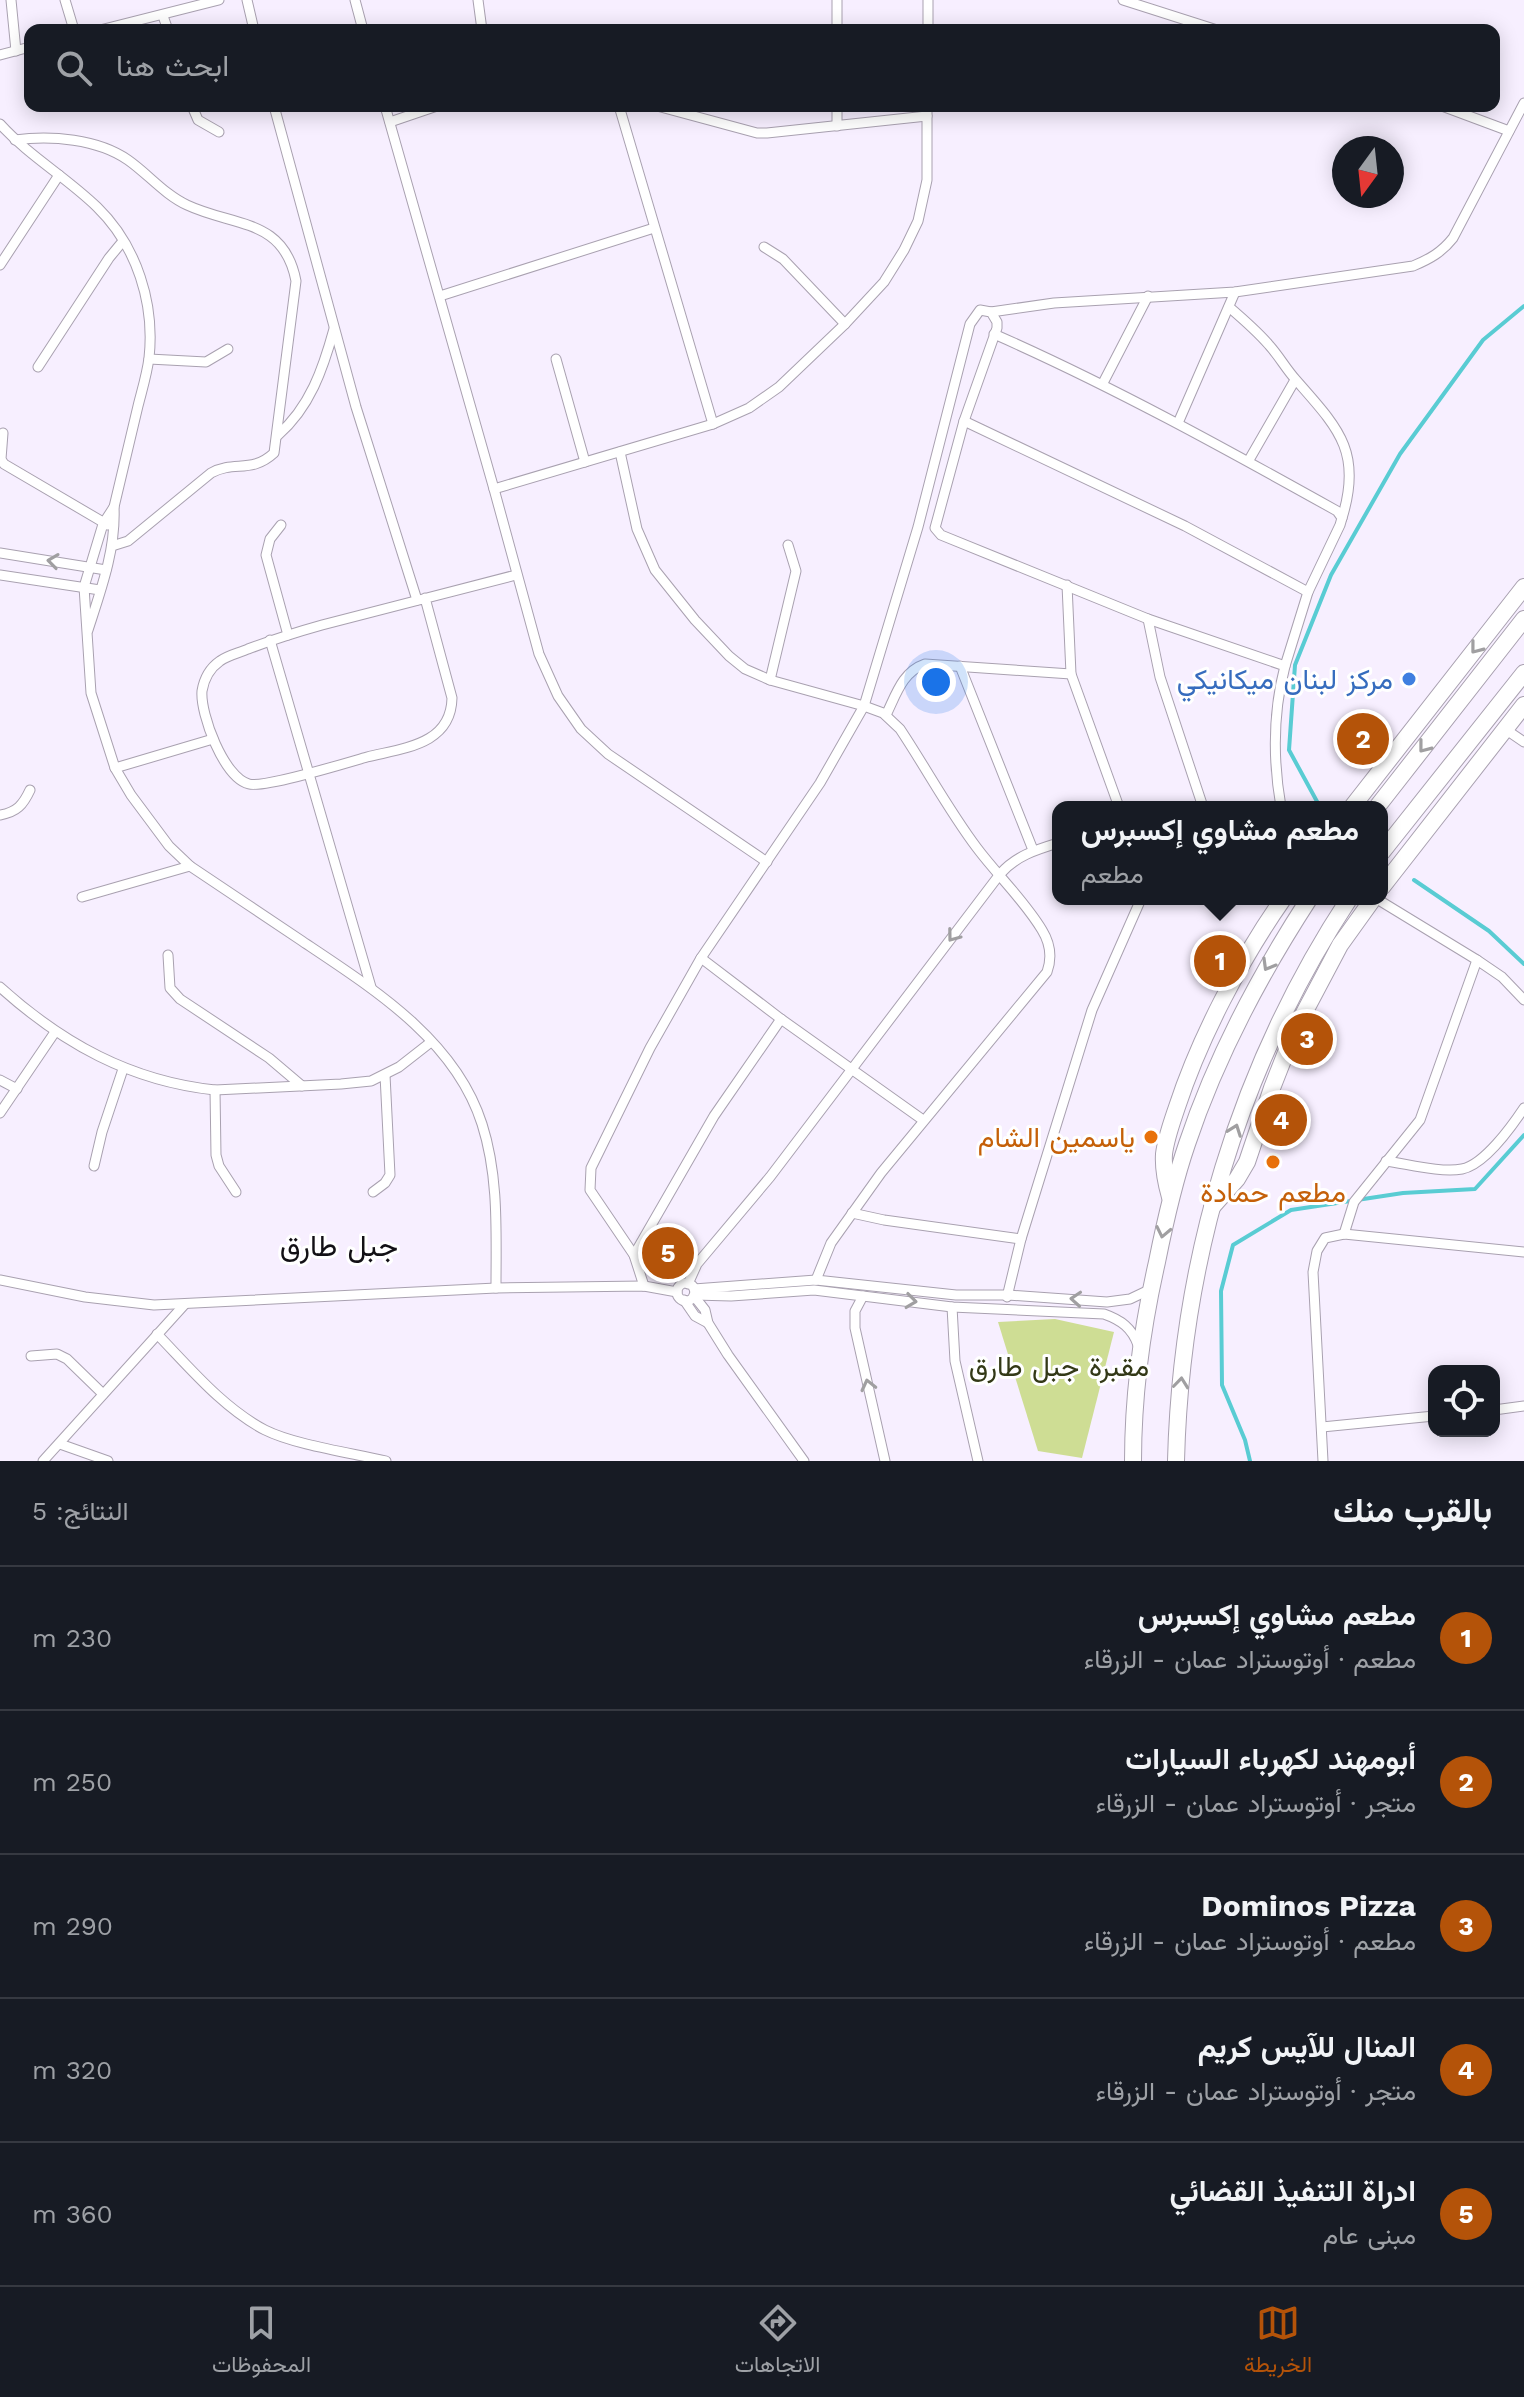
<!DOCTYPE html>
<html lang="ar">
<meta charset="utf-8">
<style>
:root{--surface:#171b24;--page:#242831;--text:#f1f3f6;--muted:#9ea1a6;--line:#363941;--accent:#b45309}
body{margin:0;font-family:"Work Sans",Vazirmatn,sans-serif;background:var(--page);color:var(--text);direction:rtl}
.controls{position:absolute;right:24px;bottom:24px;display:grid;overflow:hidden;border-radius:16px;box-shadow:0 4px 20px #0003}
.controls button{width:72px;height:72px;display:grid;place-items:center;padding:0;border:0;border-bottom:2px solid var(--line);background:var(--surface);color:var(--text);font:40px sans-serif}
.compass{position:absolute;left:1332px;top:136px;width:72px;height:72px;border-radius:50%;background:var(--surface);box-shadow:0 4px 20px #0003;rotate:195deg}
.you{position:absolute;left:936px;top:682px;width:28px;height:28px;margin:-20px;border:6px solid #fff;border-radius:50%;background:#1a73e8;box-shadow:0 0 0 12px #1a73e833}
.badge{display:grid;place-items:center;width:52px;height:52px;border-radius:50%;background:var(--accent);color:#fff;font-size:26px;font-weight:700}
.pin{position:absolute;translate:-50% -50%;border:4px solid #fff;box-shadow:0 2px 8px #0006}
.popup{position:absolute;left:1052px;top:801px;width:336px;height:104px;box-sizing:border-box;display:grid;place-content:center;border-radius:16px;background:var(--surface);filter:drop-shadow(0 2px 6px #0005);font-size:26px;white-space:nowrap;color:var(--muted)}
.popup b{font-size:30px;color:var(--text)}
.popup::after{content:'';position:absolute;left:50%;top:100%;margin-left:-16px;border:16px solid transparent;border-top-color:var(--surface)}
.list{margin:0;padding:0;list-style:none}
h2{display:flex;justify-content:space-between;align-items:center;height:104px;margin:0;padding:0 32px;font-size:34px}
h2 small{font-size:26px;font-weight:400;color:var(--muted)}
.list li{display:grid;grid-template-columns:52px 1fr auto;gap:24px;align-items:center;box-sizing:border-box;height:144px;padding:0 32px;border-top:2px solid var(--line)}
.list b{display:block;font-size:30px;white-space:nowrap}
.list p{margin:0;font-size:26px;white-space:nowrap;color:var(--muted)}
.list em{font-size:26px;font-style:normal;color:var(--muted)}
.icon{flex:none;width:44px;height:44px;fill:none;stroke:currentColor;stroke-width:2;stroke-linecap:round;stroke-linejoin:round}
.map{position:relative;flex:none;width:1524px;height:1461px;overflow:hidden;direction:ltr}
.search{position:absolute;background:var(--surface);box-shadow:0 4px 20px #0003;left:24px;right:24px;top:24px;height:88px;display:flex;align-items:center;gap:20px;box-sizing:border-box;padding:0 28px;border-radius:16px;color:var(--muted);font-size:30px}
.sheet{height:824px;background:var(--surface)}
nav{display:flex;justify-content:space-around;align-items:center;box-sizing:border-box;height:112px;border-top:2px solid var(--line);background:var(--surface);font-size:22px;color:var(--muted)}
nav a{display:grid;justify-items:center;gap:4px}
nav .on{color:var(--accent)}
.map>svg:first-child{display:block}
.green{fill:#cedd94}
.lines{fill:none;stroke-linecap:round;stroke-linejoin:round}
.stream{stroke:#59ccd3;stroke-width:4}
.minor-casing{stroke:#a9a1b0;stroke-width:11}
.trunk-casing{stroke:#a9a1b0;stroke-width:18}
.minor{stroke:#fff;stroke-width:9}
.trunk{stroke:#fff;stroke-width:16}
.oneway{stroke:#a09fa1}
.shop-dot{fill:#3f7fe0;stroke:#fff;stroke-width:3}
.food-dot{fill:#e8710a;stroke:#fff;stroke-width:3}
.labels{text-anchor:middle;stroke-width:6;stroke-linejoin:round;paint-order:stroke}
.shop-label{font-size:28px;fill:#366cbe;stroke:#fff;text-anchor:end}
.food-label{font-size:28px;fill:#c56008;stroke:#fff;text-anchor:end}
.park-label{font-size:28px;fill:#333917;stroke:#fff}
.neighbourhood-label{font-size:30px;fill:#121015;stroke:#fff}
</style>
<div class="map">
<svg width="1524" height="1461" viewBox="0 0 1524 1461">
<rect width="100%" height="100%" fill="#f7efff"/>
<polygon class="green" points="1055,1319 1114,1332 1082,1458 1038,1451 998,1322"/>
<g class="lines">
<g class="stream">
<polyline points="1320,807 1289,750 1295,665 1331,575 1400,454 1483,340 1524,306"/>
<polyline points="1414,880 1489,931 1524,964"/>
<polyline points="1250,1461 1245,1440 1222,1385 1221,1291 1233,1245 1291,1210 1403,1193 1475,1189 1524,1135"/>
</g>
<defs>
<g id="minor">
<polyline points="11,0 16,51"/>
<polyline points="65,0 74,30"/>
<polyline points="247,0 254,30"/>
<polyline points="355,0 363,30"/>
<polyline points="478,0 482,30"/>
<polyline points="1123,0 1217,30"/>
<polyline points="163,16 168,30"/>
<polyline points="100,30 219,0"/>
<polyline points="837,30 837,0"/>
<polyline points="928,30 928,0"/>
<polyline points="0,55 30,47"/>
<polyline points="192,106 198,120 219,132"/>
<polyline points="274,106 356,407 417,600"/>
<polyline points="385,106 494,489 539,654 558,696 581,729 608,754 767,862"/>
<polyline points="619,106 713,424"/>
<polyline points="657,106 757,133 767,133 927,116"/>
<polyline points="1442,106 1509,131"/>
<polyline points="390,122 437,106"/>
<path d="M0 124C29 156 66 177 97 207 137 246 155 304 149 358 147 374 142 390 138 406 130 439 122 473 114 507 116 549 101 590 88 630"/>
<polyline points="837,126 837,106"/>
<path d="M15 140C51 135 98 139 128 160 148 174 165 195 187 205 234 227 284 218 296 281L274 453C251 474 235 460 211 473L128 541 112 546"/>
<polyline points="764,247 783,259 845,324"/>
<polyline points="0,265 59,175"/>
<polyline points="440,296 654,228"/>
<path d="M1229 307C1243 319 1257 331 1269 345 1279 356 1286 369 1296 380 1337 427 1363 451 1342 518"/>
<path d="M991 312 1054 303 1235 292 1413 266C1430 259 1442 252 1453 238L1524 103"/>
<path d="M994 334C1112 386 1224 448 1337 511L1342 518 1340 525 1308 592 1285 666"/>
<polyline points="149,359 206,362 228,349"/>
<polyline points="556,359 585,462"/>
<polyline points="38,367 109,258 123,241"/>
<polyline points="1103,383 1148,296"/>
<polyline points="964,421 1185,526 1308,592"/>
<polyline points="1178,423 1235,292"/>
<polyline points="3,433 1,459 4,464 108,525"/>
<path d="M278 435C310 407 323 369 334 329"/>
<path d="M620 452 637 529 655 570 695 620 729 656 745 669 770 680 864 706 883 713 900 729C926 768 949 811 977 848 998 876 1024 900 1042 930 1050 943 1052 958 1047 972L881 1173 831 1243 816 1280"/>
<polyline points="1249,460 1295,380"/>
<polyline points="494,489 713,424 749,408 779,387 845,324 884,282 904,250 918,221 927,180 927,106"/>
<path d="M114 507 103 524 84 587 91 693 115 768 131 795 169 846 190 866C227 891 265 916 302 941 372 988 455 1039 482 1124 499 1177 496 1233 496 1288"/>
<polyline points="281,525 270,539 266,555 288,635"/>
<polyline points="0,553 106,570"/>
<polyline points="0,575 100,590"/>
<polyline points="1067,585 1071,674 1119,807"/>
<path d="M425 598 452 698C451 745 403 748 367 757 346 763 265 788 249 784 224 778 200 714 202 691 204 679 210 668 220 661 228 655 239 653 248 649 272 640 297 632 322 625 387 608 451 592 516 575"/>
<polyline points="1148,619 1160,677 1203,807"/>
<polyline points="270,640 371,987"/>
<polyline points="960,666 1033,850"/>
<polyline points="770,680 796,571 788,545"/>
<path d="M886 715C896 695 902 672 925 664L1071 674"/>
<polyline points="1505,729 1524,742"/>
<polyline points="115,768 213,739"/>
<path d="M0 815C17 812 23 805 30 790"/>
<polyline points="82,897 190,866"/>
<polyline points="168,955 170,988 180,999 269,1058 302,1086"/>
<polyline points="701,958 781,1019 923,1120"/>
<polyline points="1477,960 1502,977 1524,1000"/>
<path d="M0 987C62 1043 130 1081 215 1090L341 1084 371 1081 399 1067 431 1042"/>
<polyline points="0,1080 17,1089"/>
<polyline points="215,1090 216,1155 219,1166 236,1192"/>
<polyline points="0,1113 55,1032"/>
<path d="M1386 1161C1408 1164 1441 1173 1462 1169 1484 1165 1512 1126 1524 1108"/>
<polyline points="94,1166 102,1132 123,1069"/>
<polyline points="373,1192 385,1183 390,1175 385,1075"/>
<polyline points="852,1213 884,1220 1021,1239"/>
<polyline points="1344,1234 1354,1202 1420,1120 1477,960 1377,899"/>
<polyline points="634,1255 714,1116 781,1019"/>
<polyline points="0,1280 85,1297 154,1305 496,1288 644,1286 677,1292"/>
<circle cx="686" cy="1292" r="9"/>
<path d="M688 1284 697 1264 770 1177 1000 874C1016 856 1035 850 1058 843"/>
<path d="M644 1286 634 1255 590 1190 591 1168 650 1048 701 958 820 783 864 706 918 527 970 324 980 310 991 312 997 322V328L964 421 935 528 941 535 1148 619 1285 666C1273 712 1273 761 1281 807"/>
<polyline points="694,1289 816,1280 956,1295 1008,1295 1107,1302 1130,1299 1151,1289"/>
<path d="M694 1295 731 1296 814 1290 952 1307 1104 1314C1121 1320 1132 1328 1138 1345"/>
<polyline points="694,1296 705,1310 708,1323 728,1355 804,1461"/>
<polyline points="863,1296 855,1311 855,1328 885,1461"/>
<polyline points="1007,1297 1021,1239 1092,1010 1141,899"/>
<polyline points="684,1300 695,1316 708,1323"/>
<polyline points="952,1307 955,1361 978,1461"/>
<path d="M157 1334C190 1368 223 1408 265 1430 295 1445 352 1453 386 1461"/>
<polyline points="31,1356 57,1354 67,1359 103,1394"/>
<polyline points="1494,1410 1524,1406"/>
<polyline points="1322,1427 1434,1416"/>
<polyline points="60,1444 108,1461"/>
<polyline points="43,1461 185,1304"/>
<polyline points="1323,1461 1313,1272 1317,1251 1325,1238 1344,1234 1524,1252"/>
</g>
<g id="trunk">
<polyline points="1352,807 1524,587"/>
<polyline points="1377,807 1524,619"/>
<polyline points="1382,852 1524,673"/>
<polyline points="1382,887 1524,705"/>
<path d="M1170 1197C1166 1183 1163 1169 1164 1154 1166 1138 1172 1122 1177 1107 1200 1037 1241 959 1283 899"/>
<polyline points="1212,1207 1237,1179 1247,1162 1272,1088 1294,1032 1340,945 1373,899"/>
<path d="M1133 1461C1133 1393 1142 1328 1157 1262 1165 1222 1174 1182 1187 1144 1216 1057 1259 976 1309 899"/>
<path d="M1176 1461C1181 1262 1239 1066 1349 899"/>
</g>
</defs>
<use href="#minor" class="minor-casing"/>
<use href="#trunk" class="trunk-casing"/>
<use href="#minor" class="minor"/>
<use href="#trunk" class="trunk"/>
</g>
<defs><path id="oneway-chevron" d="M-2-3.5L2.5 0L-2 3.5" fill="none" stroke-width="1.6" stroke-linecap="round" stroke-linejoin="round" transform="scale(2)"/></defs>
<g class="oneway">
<use href="#oneway-chevron" transform="translate(53 561) rotate(-172)"/>
<use href="#oneway-chevron" transform="translate(1476 648) rotate(128)"/>
<use href="#oneway-chevron" transform="translate(1424 747) rotate(128)"/>
<use href="#oneway-chevron" transform="translate(953 936) rotate(127)"/>
<use href="#oneway-chevron" transform="translate(1268 965) rotate(120)"/>
<use href="#oneway-chevron" transform="translate(1235 1130) rotate(-70)"/>
<use href="#oneway-chevron" transform="translate(1163 1232) rotate(102)"/>
<use href="#oneway-chevron" transform="translate(1076 1299) rotate(-176)"/>
<use href="#oneway-chevron" transform="translate(911 1301) rotate(7)"/>
<use href="#oneway-chevron" transform="translate(1181 1383) rotate(-84)"/>
<use href="#oneway-chevron" transform="translate(868 1385) rotate(-103)"/>
</g>
<circle class="shop-dot" cx="1409" cy="679" r="8"/>
<g class="food-dot">
<circle cx="1151" cy="1137" r="8"/>
<circle cx="1273" cy="1162" r="8"/>
</g>
<g class="labels">
<g class="shop-label">
<text x="1393" y="689">مركز لبنان ميكانيكي</text>
</g>
<g class="food-label">
<text x="1135" y="1147">ياسمين الشام</text>
<text x="1273" y="1202" text-anchor="middle">مطعم حمادة</text>
</g>
<g class="park-label">
<text x="1059" y="1376">مقبرة جبل طارق</text>
</g>
<g class="neighbourhood-label">
<text x="339" y="1256">جبل طارق</text>
</g>
</g>
</svg>
<div class="controls">
<button><svg class="icon" aria-label="locate" viewBox="0 0 24 24"><circle cx="12" cy="12" r="6"/><path d="M12 2v4M12 18v4M2 12h4M18 12h4"/></svg></button>
</div>
<svg class="compass" viewBox="-18 -18 36 36"><path d="M0-13l5 13h-10z" fill="#e53935"/><path d="M0 13l5-13h-10z" fill="#9ea1a6"/></svg>
<div class="you"></div>
<div class="pin badge" style="left:1220px;top:961px">1</div>
<div class="popup"><b>مطعم مشاوي إكسبرس</b>مطعم</div>
<div class="pin badge" style="left:1363px;top:739px">2</div>
<div class="pin badge" style="left:1307px;top:1039px">3</div>
<div class="pin badge" style="left:1281px;top:1120px">4</div>
<div class="pin badge" style="left:668px;top:1253px">5</div>
<div class="search"><svg class="icon" aria-label="search" viewBox="0 0 24 24"><circle cx="10" cy="10" r="6"/><path d="M15 15l6 6"/></svg>ابحث هنا</div>
</div>
<section class="sheet">
<h2>بالقرب منك<small>النتائج: 5</small></h2>
<ul class="list">
<li><span class="badge">1</span><div><b>مطعم مشاوي إكسبرس</b><p>مطعم · أوتوستراد عمان - الزرقاء</p></div><em>230 m</em></li>
<li><span class="badge">2</span><div><b>أبومهند لكهرباء السيارات</b><p>متجر · أوتوستراد عمان - الزرقاء</p></div><em>250 m</em></li>
<li><span class="badge">3</span><div><b>Dominos Pizza</b><p>مطعم · أوتوستراد عمان - الزرقاء</p></div><em>290 m</em></li>
<li><span class="badge">4</span><div><b>المنال للآيس كريم</b><p>متجر · أوتوستراد عمان - الزرقاء</p></div><em>320 m</em></li>
<li><span class="badge">5</span><div><b>ادراة التنفيذ القضائي</b><p>مبنى عام</p></div><em>360 m</em></li>
</ul>
</section>
<nav>
<a class="on"><svg class="icon" aria-label="map" viewBox="0 0 24 24"><path d="M3 6l6-2 6 2 6-2v14l-6 2-6-2-6 2zM9 4v14M15 6v14"/></svg>الخريطة</a>
<a><svg class="icon" aria-label="directions" viewBox="0 0 24 24"><path d="M12 3l9 9-9 9-9-9zM9 14v-3h6M13 9l2 2-2 2"/></svg>الاتجاهات</a>
<a><svg class="icon" aria-label="saved" viewBox="0 0 24 24"><path d="M7 4h10v16l-5-4-5 4z"/></svg>المحفوظات</a>
</nav>
